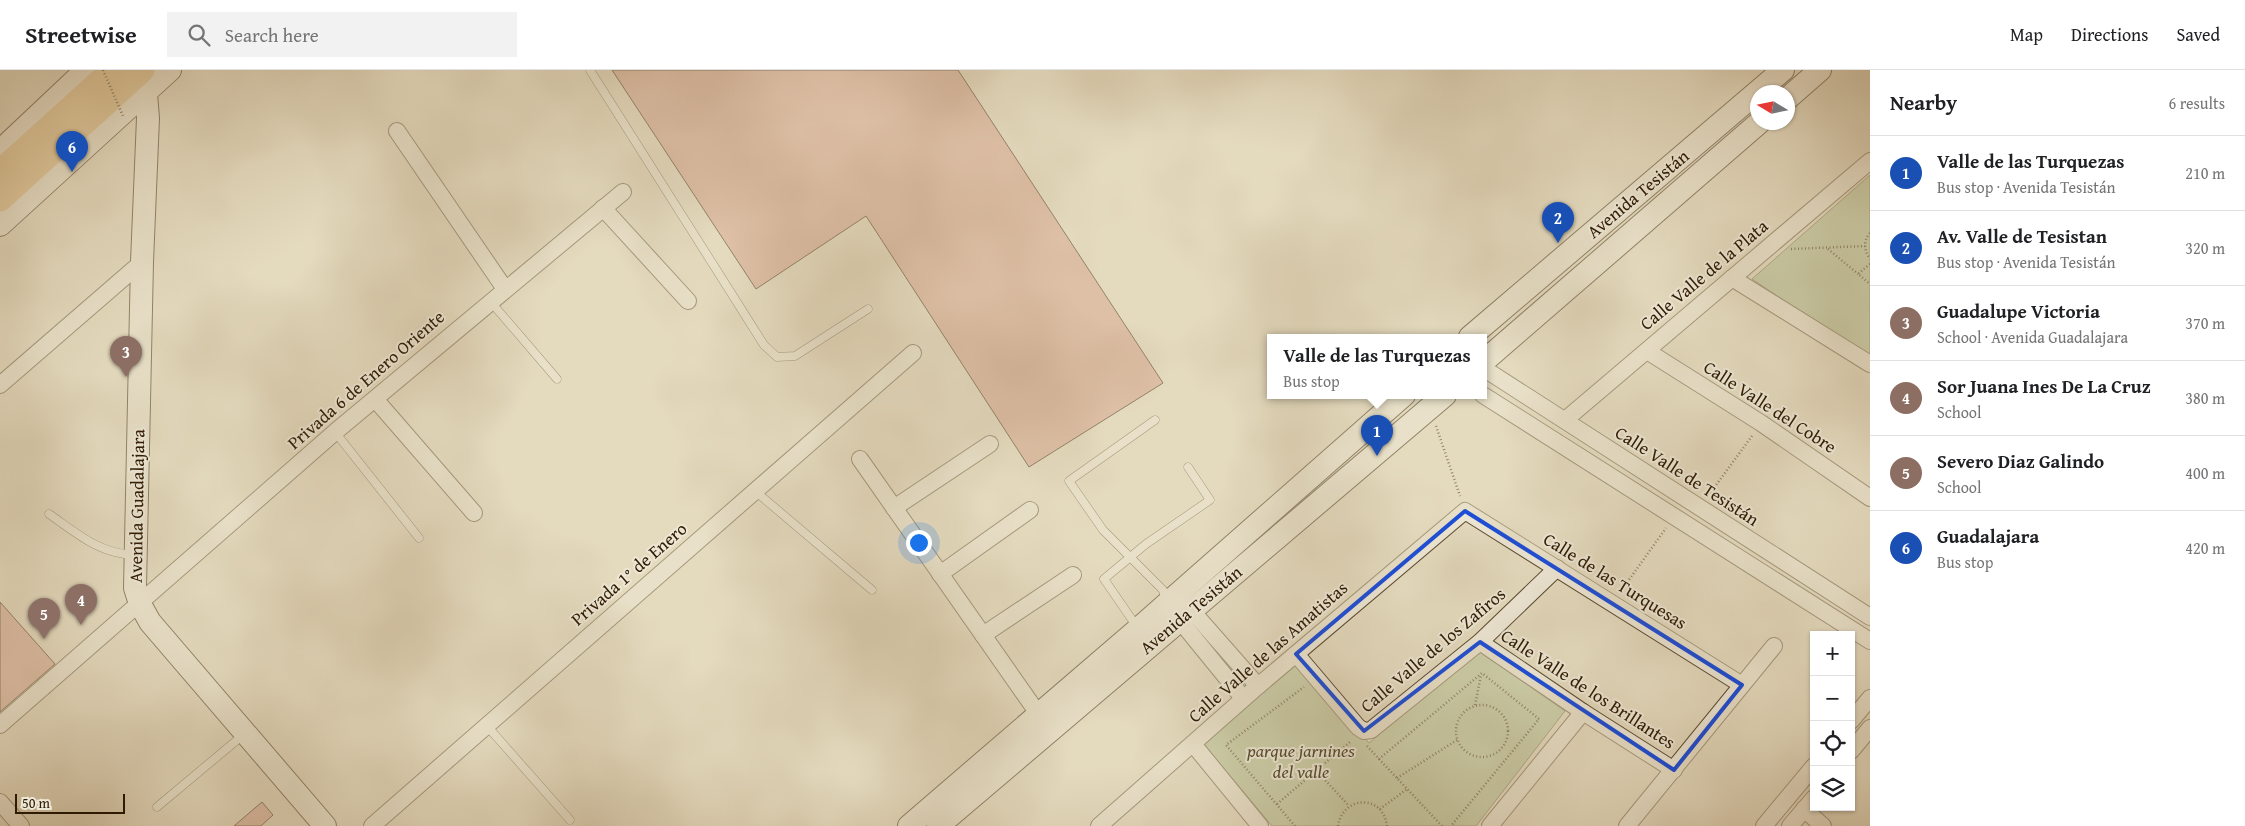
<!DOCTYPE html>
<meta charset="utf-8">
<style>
:root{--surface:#fff;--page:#f2f2f2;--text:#202124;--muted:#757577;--line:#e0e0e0;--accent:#2563eb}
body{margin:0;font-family:"Gentium Book Plus",serif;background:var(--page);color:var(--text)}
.controls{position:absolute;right:15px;bottom:15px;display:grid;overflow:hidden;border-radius:0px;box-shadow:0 1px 4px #0004}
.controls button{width:45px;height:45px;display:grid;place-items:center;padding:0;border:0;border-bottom:1px solid var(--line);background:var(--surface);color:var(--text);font:25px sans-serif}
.compass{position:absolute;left:1750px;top:15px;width:45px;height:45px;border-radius:50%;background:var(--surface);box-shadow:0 1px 4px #0004;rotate:280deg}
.scale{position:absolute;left:15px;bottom:12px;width:110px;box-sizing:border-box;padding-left:5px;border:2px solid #2f1b02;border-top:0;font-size:14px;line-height:18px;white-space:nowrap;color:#2f1b02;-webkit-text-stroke:4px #ede7d5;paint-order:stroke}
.you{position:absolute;left:918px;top:472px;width:18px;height:18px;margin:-12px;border:4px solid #fff;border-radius:50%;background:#1a73e8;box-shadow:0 0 0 8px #1a73e833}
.badge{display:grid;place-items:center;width:32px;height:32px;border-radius:50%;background:var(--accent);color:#fff;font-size:16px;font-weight:700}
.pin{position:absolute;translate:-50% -41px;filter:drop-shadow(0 1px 2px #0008)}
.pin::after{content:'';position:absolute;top:26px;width:18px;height:15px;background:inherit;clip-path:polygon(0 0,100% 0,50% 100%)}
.popup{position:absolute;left:1267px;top:264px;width:220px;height:65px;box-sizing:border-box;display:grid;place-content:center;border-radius:0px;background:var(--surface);filter:drop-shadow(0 1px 4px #0005);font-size:16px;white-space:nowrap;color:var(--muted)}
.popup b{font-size:19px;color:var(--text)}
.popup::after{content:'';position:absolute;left:50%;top:100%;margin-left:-10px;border:10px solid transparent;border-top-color:var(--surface)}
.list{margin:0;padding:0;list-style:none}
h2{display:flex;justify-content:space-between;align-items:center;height:65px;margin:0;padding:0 20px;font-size:21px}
h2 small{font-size:16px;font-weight:400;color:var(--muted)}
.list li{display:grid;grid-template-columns:32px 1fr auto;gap:15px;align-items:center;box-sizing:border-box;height:75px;padding:0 20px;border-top:1px solid var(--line)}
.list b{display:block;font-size:19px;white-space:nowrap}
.list p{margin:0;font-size:16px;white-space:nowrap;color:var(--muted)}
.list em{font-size:16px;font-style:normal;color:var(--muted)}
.icon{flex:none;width:28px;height:28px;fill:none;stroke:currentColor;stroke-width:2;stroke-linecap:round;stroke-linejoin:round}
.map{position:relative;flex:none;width:1870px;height:756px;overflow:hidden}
header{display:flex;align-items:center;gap:30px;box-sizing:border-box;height:70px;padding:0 25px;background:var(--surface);border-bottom:1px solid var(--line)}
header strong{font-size:24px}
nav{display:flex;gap:28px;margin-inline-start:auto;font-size:18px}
.search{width:350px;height:45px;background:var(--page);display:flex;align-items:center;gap:12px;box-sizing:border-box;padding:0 18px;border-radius:0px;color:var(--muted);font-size:19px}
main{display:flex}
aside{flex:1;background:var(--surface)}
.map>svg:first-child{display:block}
.green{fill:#b1c093;stroke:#706e4a}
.building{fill:#d79f8d;stroke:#2f1b02}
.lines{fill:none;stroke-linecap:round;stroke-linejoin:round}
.lane-casing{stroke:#5c4b31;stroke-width:9}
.street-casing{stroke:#5c4b31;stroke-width:18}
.secondary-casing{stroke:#2f1b02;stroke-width:24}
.primary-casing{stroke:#2f1b02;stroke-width:27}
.path{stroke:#2f1b02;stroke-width:2.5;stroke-dasharray:1 2.5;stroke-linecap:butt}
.lane{stroke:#ede7d5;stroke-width:8}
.street{stroke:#ede7d5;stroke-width:16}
.secondary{stroke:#ede7d5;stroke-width:22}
.primary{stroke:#e2bd7f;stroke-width:25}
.path-bridge{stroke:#2f1b02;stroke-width:2.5;stroke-dasharray:1 2.5;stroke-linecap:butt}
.marked{fill:none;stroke:#1d4ed8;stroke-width:4;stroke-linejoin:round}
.labels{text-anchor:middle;stroke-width:4;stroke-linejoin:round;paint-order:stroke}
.street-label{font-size:18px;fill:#2f1b02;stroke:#ede7d5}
.park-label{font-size:18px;font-style:italic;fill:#564d2e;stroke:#ede7d5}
</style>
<header>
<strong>Streetwise</strong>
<div class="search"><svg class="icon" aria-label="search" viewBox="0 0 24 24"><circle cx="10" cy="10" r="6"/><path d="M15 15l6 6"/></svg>Search here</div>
<nav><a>Map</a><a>Directions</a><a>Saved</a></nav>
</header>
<main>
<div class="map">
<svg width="1870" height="756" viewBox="0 0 1870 756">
<rect width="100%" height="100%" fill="#e4dabe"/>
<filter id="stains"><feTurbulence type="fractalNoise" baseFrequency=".004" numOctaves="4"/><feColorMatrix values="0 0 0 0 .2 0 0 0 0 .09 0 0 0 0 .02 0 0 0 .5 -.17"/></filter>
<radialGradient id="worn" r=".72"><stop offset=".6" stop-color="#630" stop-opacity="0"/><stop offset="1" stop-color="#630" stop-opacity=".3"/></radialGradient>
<g class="green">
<polygon points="1870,105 1870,289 1752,209"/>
<polygon points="1479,581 1565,641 1476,756 1272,756 1204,675 1295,590 1369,673"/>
</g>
<g class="building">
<polygon points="612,0 958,0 1163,313 1029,397 866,146 756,219"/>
<polygon points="0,532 55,594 0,642"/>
<polygon points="262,732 273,745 261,756 234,756"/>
</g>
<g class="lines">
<defs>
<g id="lane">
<polyline points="590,0 764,275 777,287 795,286 868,239"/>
<polyline points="490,231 557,309"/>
<polyline points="1155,350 1069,411 1103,460 1163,520 1166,531"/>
<polyline points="335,362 419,468"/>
<polyline points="755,421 872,520"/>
<path d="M49 444C78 464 98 483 134 485"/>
<polyline points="1137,557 1104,509 1146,474 1210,430 1188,397"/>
<polyline points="487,656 570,750"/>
<polyline points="157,737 243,665"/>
</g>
<g id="street">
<polyline points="397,61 505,219"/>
<polyline points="603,138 688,231"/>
<polyline points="1732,208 1870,294"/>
<polyline points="1647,281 1761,353 1870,428"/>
<polyline points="1483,298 1870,547"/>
<polyline points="0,315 142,192"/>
<polyline points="1483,325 1870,571"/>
<polyline points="375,329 474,443"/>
<polyline points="1565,350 1870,91"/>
<polyline points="860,389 1039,645"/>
<polyline points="894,438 990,374"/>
<polyline points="940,504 1030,440"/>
<polyline points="1185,533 1258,616"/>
<polyline points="1173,542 1243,628"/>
<polyline points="983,565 1073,505"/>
<polyline points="1480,572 1583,642 1674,700"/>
<polyline points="1296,584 1358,657 1364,661 1371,660 1480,572 1557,498"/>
<polyline points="1851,651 1870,628"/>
<polyline points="0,655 335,362 623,122"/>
<polyline points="1193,674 1260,756"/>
<polyline points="1851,681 1870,658"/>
<polyline points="0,732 21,756"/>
<polyline points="1804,739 1823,756"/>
<polyline points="372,756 913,283"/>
<polyline points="1099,756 1258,616 1465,441 1742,615"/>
<polyline points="1490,756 1583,642"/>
<polyline points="1627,756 1774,576"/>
<polyline points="1764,756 1814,696"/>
<polyline points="1790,756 1814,728"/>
</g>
<g id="secondary">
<polyline points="144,0 148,48 142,192 135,518 140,534 150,552 325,756"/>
<polyline points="1788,28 1820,0"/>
<polyline points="0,81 86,0"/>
<polyline points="0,155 170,0"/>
<polyline points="1470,267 1783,0"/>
<polyline points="1483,292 1760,52"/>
<polyline points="909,756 1138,559 1404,325"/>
<polyline points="938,756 1445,325"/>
</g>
<g id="primary">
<polyline points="0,102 113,0"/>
<polyline points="0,129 142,0"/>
</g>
</defs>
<use href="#lane" class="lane-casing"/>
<use href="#street" class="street-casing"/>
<use href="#secondary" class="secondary-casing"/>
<use href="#primary" class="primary-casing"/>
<g class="path">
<path d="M1870 163C1863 171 1864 180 1870 189"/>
<polyline points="1791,179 1865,176"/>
<polyline points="1828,179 1858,204"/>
<polyline points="1870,194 1858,204 1870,214"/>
<polyline points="1436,356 1460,426"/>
<polyline points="1708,426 1752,366"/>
<polyline points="1621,521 1666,458"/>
<circle cx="1482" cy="661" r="26"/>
<polyline points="1475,635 1481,605"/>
<polyline points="1367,676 1379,689 1482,603 1539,649 1451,756"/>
<polyline points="1379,689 1442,756"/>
<polyline points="1316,700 1349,736"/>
<polyline points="1397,708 1457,670"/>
<polyline points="1277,734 1351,671"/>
<polyline points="1380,739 1407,719"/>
<polyline points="1295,756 1226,675 1304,617"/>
<path d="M1338 756C1343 725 1383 724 1387 756"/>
</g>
<use href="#lane" class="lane"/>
<use href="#street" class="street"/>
<use href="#secondary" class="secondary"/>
<use href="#primary" class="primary"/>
<polyline class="path-bridge" points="103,0 123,46"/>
</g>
<path d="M0 0H1870V756H0ZM1465 441 1742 615 1674 700 1480 572 1364 661 1296 584Z" fill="#e4dabe" fill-opacity=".55" fill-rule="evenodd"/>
<path class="marked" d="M1465 441 1742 615 1674 700 1480 572 1364 661 1296 584Z"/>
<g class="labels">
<g class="street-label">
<text transform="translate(1638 124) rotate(-40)" y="6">Avenida Tesistán</text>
<text transform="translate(1704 205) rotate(-40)" y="6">Calle Valle de la Plata</text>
<text transform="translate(366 310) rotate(-41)" y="6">Privada 6 de Enero Oriente</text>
<text transform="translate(1770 337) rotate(33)" y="6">Calle Valle del Cobre</text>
<text transform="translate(1687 406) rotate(33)" y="6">Calle Valle de Tesistán</text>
<text transform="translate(137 436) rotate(-89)" y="6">Avenida Guadalajara</text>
<text transform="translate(629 504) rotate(-41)" y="6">Privada 1° de Enero</text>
<text transform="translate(1615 511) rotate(32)" y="6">Calle de las Turquesas</text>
<text transform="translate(1191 540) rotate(-40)" y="6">Avenida Tesistán</text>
<text transform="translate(1433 580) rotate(-40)" y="6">Calle Valle de los Zafiros</text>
<text transform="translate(1268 582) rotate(-41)" y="6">Calle Valle de las Amatistas</text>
<text transform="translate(1588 619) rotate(33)" y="6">Calle Valle de los Brillantes</text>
</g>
<g class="park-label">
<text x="1301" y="687">parque jarnines<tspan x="1301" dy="21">del valle</tspan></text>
</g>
</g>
<rect width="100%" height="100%" filter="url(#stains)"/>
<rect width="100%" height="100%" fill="url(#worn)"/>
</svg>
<div class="controls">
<button>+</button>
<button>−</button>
<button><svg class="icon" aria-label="locate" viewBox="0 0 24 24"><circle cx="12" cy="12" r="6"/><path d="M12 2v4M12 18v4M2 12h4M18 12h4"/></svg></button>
<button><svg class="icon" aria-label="layers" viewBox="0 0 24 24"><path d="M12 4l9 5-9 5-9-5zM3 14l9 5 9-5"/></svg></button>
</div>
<svg class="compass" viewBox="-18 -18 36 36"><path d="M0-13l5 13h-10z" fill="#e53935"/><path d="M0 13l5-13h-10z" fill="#757577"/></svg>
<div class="scale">50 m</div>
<div class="you"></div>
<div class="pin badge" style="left:1377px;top:386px;background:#1a4fb4">1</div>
<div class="popup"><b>Valle de las Turquezas</b>Bus stop</div>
<div class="pin badge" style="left:1558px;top:173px;background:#1a4fb4">2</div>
<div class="pin badge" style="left:126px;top:307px;background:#8d6e63">3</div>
<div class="pin badge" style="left:81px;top:555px;background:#8d6e63">4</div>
<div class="pin badge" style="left:44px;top:569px;background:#8d6e63">5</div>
<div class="pin badge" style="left:72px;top:102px;background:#1a4fb4">6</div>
</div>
<aside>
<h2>Nearby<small>6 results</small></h2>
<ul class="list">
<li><span class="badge" style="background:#1a4fb4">1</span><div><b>Valle de las Turquezas</b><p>Bus stop · Avenida Tesistán</p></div><em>210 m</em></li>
<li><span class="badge" style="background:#1a4fb4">2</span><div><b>Av. Valle de Tesistan</b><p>Bus stop · Avenida Tesistán</p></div><em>320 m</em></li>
<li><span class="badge" style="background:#8d6e63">3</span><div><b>Guadalupe Victoria</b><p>School · Avenida Guadalajara</p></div><em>370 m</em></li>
<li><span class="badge" style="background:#8d6e63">4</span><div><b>Sor Juana Ines De La Cruz</b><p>School</p></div><em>380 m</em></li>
<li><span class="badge" style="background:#8d6e63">5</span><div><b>Severo Diaz Galindo</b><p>School</p></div><em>400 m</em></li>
<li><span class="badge" style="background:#1a4fb4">6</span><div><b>Guadalajara</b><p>Bus stop</p></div><em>420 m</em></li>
</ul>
</aside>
</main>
